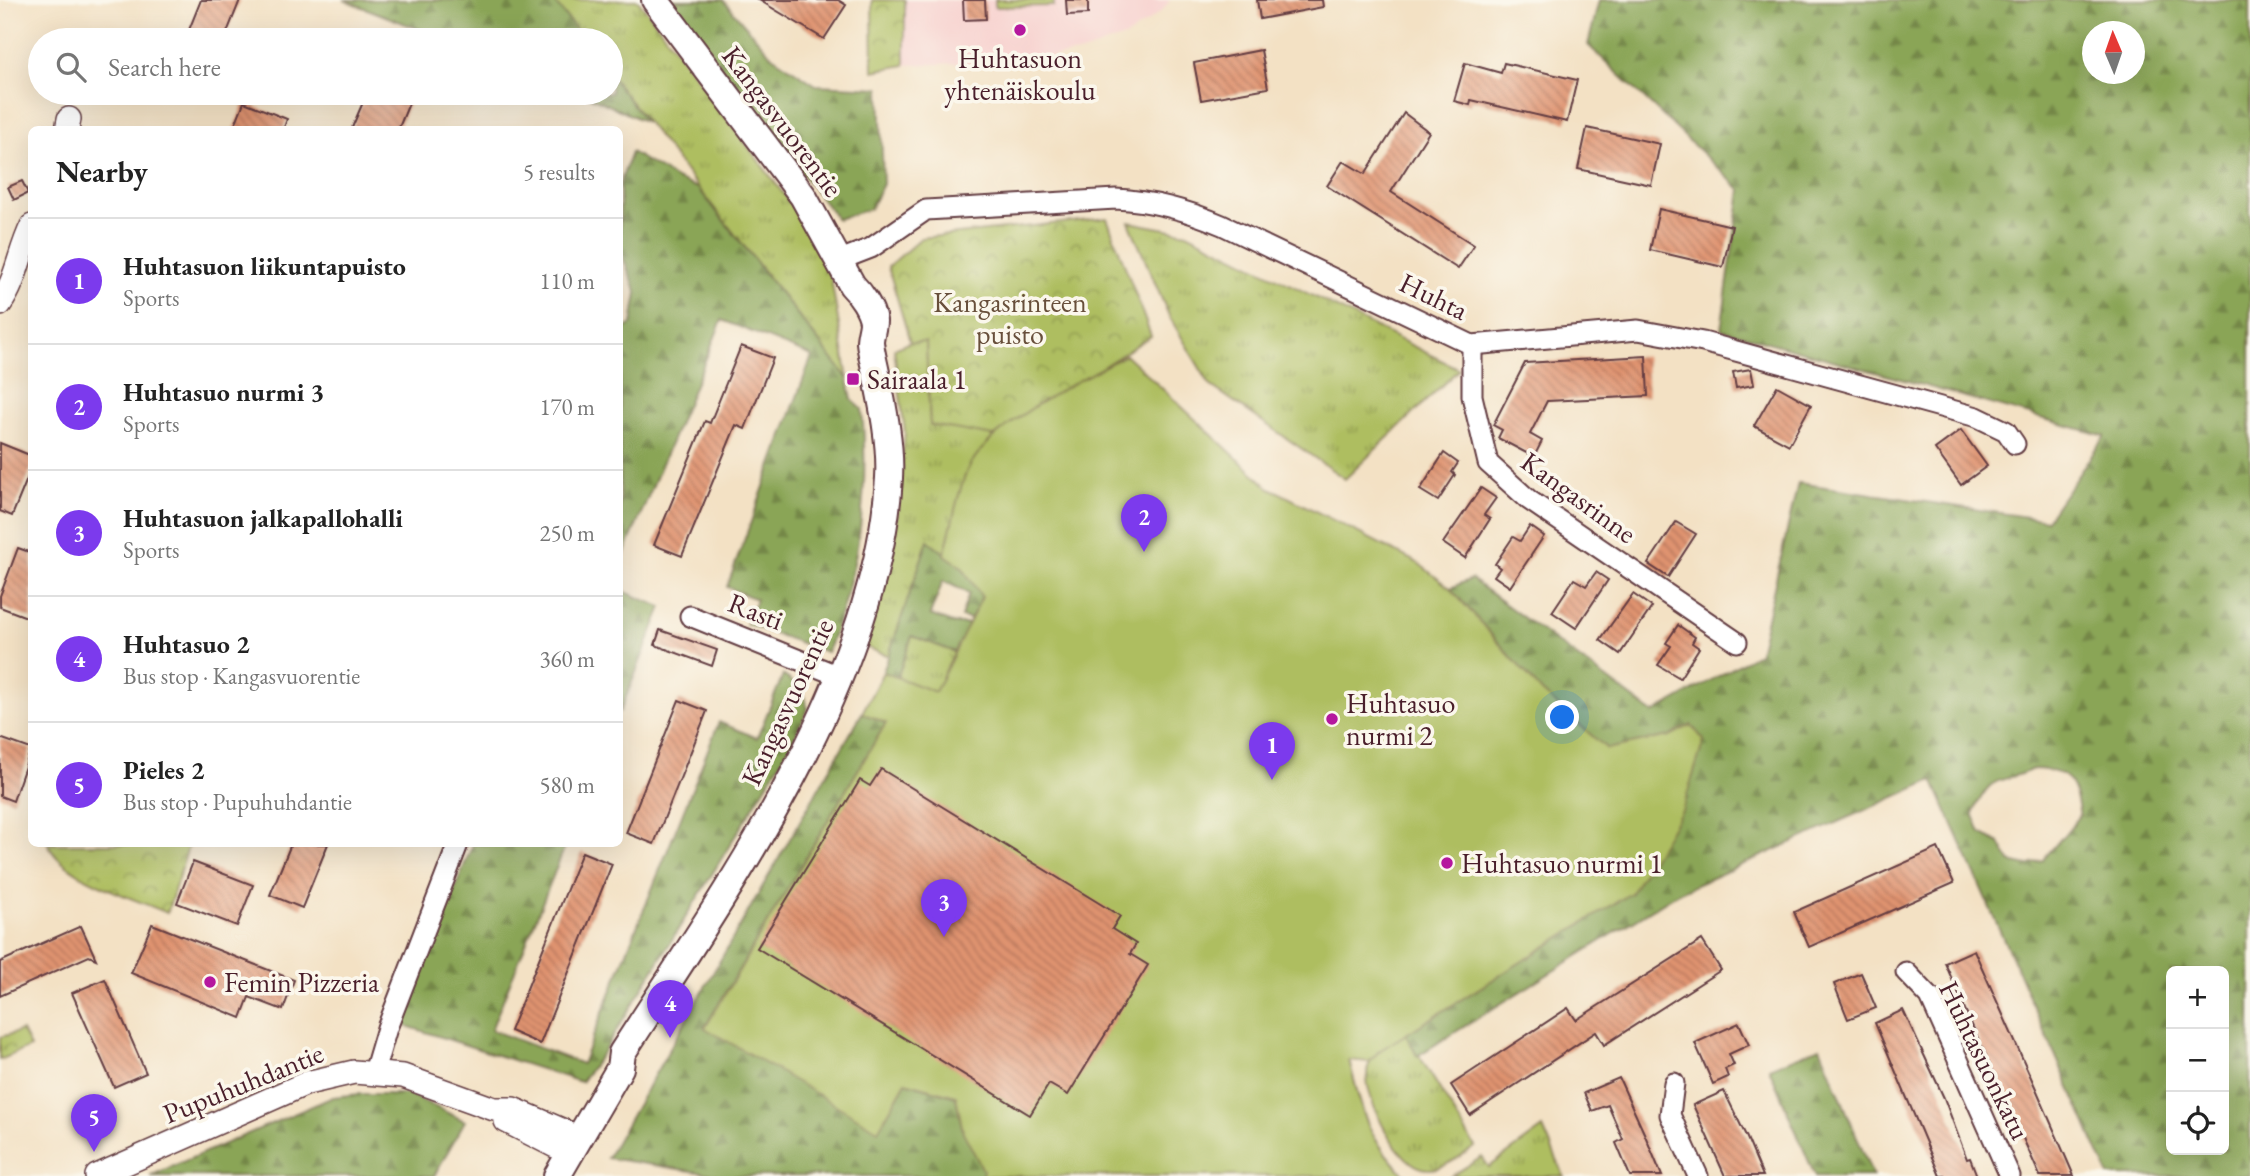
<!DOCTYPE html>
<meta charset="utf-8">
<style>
:root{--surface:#fff;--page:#f2f2f2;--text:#222;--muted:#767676;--line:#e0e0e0;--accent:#7c3aed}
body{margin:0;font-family:"EB Garamond",serif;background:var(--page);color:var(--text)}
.controls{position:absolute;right:21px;bottom:21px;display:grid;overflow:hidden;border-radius:10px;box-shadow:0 7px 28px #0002}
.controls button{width:63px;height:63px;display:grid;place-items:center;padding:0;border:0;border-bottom:2px solid var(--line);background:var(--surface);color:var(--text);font:35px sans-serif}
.compass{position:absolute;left:2082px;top:21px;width:63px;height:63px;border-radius:50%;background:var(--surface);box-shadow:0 7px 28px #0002;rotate:358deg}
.you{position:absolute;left:1563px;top:718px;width:24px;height:24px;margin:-18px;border:5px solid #fff;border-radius:50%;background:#1a73e8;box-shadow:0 0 0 10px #1a73e833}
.badge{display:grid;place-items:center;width:46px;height:46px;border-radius:50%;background:var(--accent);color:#fff;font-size:23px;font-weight:700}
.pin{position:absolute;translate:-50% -58px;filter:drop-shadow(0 2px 4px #0008)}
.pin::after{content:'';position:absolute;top:37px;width:24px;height:21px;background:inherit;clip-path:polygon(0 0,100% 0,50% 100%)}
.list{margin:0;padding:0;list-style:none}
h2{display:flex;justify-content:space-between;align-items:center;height:91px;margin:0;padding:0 28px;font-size:30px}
h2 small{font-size:23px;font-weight:400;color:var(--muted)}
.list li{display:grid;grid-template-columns:46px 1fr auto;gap:21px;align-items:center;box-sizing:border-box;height:126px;padding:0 28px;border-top:2px solid var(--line)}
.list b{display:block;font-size:26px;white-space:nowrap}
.list p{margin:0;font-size:23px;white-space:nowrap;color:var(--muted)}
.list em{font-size:23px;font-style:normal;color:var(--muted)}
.icon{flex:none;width:38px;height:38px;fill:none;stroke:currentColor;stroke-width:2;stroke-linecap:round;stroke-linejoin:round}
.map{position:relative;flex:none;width:2250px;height:1176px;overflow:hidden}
.search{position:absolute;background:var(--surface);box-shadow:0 7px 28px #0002;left:28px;top:28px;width:595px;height:77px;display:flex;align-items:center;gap:18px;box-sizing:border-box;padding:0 24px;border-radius:38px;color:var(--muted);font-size:26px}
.panel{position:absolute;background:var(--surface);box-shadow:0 7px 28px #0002;left:28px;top:126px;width:595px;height:721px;border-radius:10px}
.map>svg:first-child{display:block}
.built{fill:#f7d0ce}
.grass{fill:url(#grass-tufts);stroke:#7c6e46;stroke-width:2}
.forest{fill:url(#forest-firs);stroke:#6a6240;stroke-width:2;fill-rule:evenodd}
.park{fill:url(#park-crowns);stroke:#7c6e46;stroke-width:2}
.pitch{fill:#aebe60;stroke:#7c6e46;stroke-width:2}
.building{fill:url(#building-back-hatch)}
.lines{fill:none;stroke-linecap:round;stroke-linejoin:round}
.minor-casing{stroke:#633c42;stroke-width:23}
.tertiary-casing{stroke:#633c42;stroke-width:26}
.secondary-casing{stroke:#633c42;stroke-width:30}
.minor{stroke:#fff;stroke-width:19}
.tertiary{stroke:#fff;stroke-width:23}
.secondary{stroke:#fff;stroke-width:26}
.poi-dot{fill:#b5179e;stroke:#fbf7ec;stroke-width:2.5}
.labels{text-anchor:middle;stroke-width:7;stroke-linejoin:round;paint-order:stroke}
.poi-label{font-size:28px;fill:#4a1f2b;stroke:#fbf7ec;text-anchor:start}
.street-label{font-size:28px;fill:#4a1f2b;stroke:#fbf7ec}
.park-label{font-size:28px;fill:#684f3b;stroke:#fbf7ec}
</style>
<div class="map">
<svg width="2250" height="1176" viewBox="0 0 2250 1176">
<defs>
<pattern id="grass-tufts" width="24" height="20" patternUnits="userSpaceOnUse" patternTransform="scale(1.75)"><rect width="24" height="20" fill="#aebe60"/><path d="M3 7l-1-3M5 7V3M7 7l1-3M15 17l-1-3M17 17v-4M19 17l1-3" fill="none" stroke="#909a4f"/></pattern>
<pattern id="forest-firs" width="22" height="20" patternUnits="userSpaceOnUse" patternTransform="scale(1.75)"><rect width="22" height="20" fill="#8aa556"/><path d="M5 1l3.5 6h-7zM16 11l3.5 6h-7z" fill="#738647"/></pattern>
<pattern id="park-crowns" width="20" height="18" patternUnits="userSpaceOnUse" patternTransform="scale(1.75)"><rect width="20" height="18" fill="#aebe60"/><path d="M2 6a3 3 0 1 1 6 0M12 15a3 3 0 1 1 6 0" fill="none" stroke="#909a4f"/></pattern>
<pattern id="building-back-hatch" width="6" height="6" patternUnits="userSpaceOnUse" patternTransform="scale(1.75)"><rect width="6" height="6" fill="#df9370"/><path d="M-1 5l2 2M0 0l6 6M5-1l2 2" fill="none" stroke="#b7775c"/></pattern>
</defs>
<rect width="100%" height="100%" fill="#fbf7ec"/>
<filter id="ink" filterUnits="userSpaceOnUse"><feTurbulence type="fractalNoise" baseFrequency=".0143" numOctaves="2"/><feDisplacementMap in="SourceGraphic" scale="14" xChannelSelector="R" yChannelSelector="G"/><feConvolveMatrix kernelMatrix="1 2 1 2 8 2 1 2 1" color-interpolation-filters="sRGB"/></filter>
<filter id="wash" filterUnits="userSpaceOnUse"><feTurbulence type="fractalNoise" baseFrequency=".00686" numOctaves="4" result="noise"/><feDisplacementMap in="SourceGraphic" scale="28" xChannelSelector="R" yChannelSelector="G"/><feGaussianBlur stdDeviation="1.57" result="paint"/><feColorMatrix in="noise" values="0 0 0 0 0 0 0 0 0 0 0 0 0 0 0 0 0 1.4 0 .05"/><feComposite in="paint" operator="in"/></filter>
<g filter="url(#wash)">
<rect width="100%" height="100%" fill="#f3e1c4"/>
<polygon class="built" points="905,0 1170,0 1162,11 1127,36 1079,53 1022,61 905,65"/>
<g class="grass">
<polygon points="553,0 638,0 653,19 808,227 831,278 848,379 611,76 611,40 584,40"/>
<polygon points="1129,222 1187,233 1459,369 1345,479 1210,385 1169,316"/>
<polygon points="910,342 926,342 930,424 994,436 967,470 944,554 928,541 889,656 862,646 895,537 905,432 894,349"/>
<polygon points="912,636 955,652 935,693 897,678"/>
<path d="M1406 1034 1475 1147C1460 1156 1441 1173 1422 1168 1395 1161 1358 1089 1369 1064 1375 1050 1393 1042 1406 1034Z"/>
<polygon points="1543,1128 1564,1176 1451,1176 1482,1157 1489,1167"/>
</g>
<g class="forest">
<polygon points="344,0 553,0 584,40 447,40"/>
<polygon points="669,0 723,0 772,56 816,85 880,88 883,184 870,209 837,219"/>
<path d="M1599 0H2250V1176H2109L1933 780 1680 892 1417 1056 1406 1034 1631 893 1691 726 1670 736 1607 749 1542 692 1450 588 1471 579 1653 713 1759 653 1798 483 2047 520 2105 436 1721 329 1741 190 1588 45ZM2092 32H2134V74H2092ZM2033 769C2071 770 2074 782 2080 816L2043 860 2028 866 2010 862 2000 843 1981 833 1973 813C1993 771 1996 786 2033 769ZM2171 971H2224V1150H2171Z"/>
<polygon points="611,76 646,122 582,93 611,93"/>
<path d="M631 152 678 180 698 188 848 379 852 400 862 409C870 492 858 575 827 652L746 624 756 599 727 587 812 356 722 320 620 564V332L632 324 637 292 620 250V184Z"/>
<polygon points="928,540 962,567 982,597 971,619 961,617 969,593 943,581 930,615 955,624 969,624 955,652 912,636 897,678 883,672"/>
<polygon points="620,590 662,607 620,712"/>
<polygon points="783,675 802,689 808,709 789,748 604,1051 581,1082 400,1024 473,844 566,844 491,1030 582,1064 719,722 757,738"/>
<path d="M862 713 886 723 705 1027 878 1129 906 1082 956 1097 963 1132 1349 1060C1362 1111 1366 1138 1406 1176H724L607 1158Z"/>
<polygon points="1820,1047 1873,1176 1815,1176 1769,1068"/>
<polygon points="359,1094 408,1094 465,1121 434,1176 150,1176 333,1097"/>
</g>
<g class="park">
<polygon points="872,0 905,0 905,65 873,71"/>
<polygon points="1107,218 1151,336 994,436 930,425 926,342 910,342 888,267 921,238"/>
<path d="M48 844H189L167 913C134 898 62 877 48 844Z"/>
<polygon points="22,1031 30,1047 0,1060 0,1037"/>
</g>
<g class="pitch">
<polygon points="995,0 1054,0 1054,6 995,7"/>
<path d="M1126 355 1268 487 1418 563 1450 588 1542 692 1607 749 1670 736 1691 725 1704 740 1682 811 1631 893 1379 1051 1369 1062 1349 1060C1362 1112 1366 1138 1406 1176H982L983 1170 963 1132 956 1096 906 1082 878 1130 705 1028 886 723 862 713 883 672 935 692 982 597 962 567 944 554C952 528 956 496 967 471 988 425 1081 379 1126 355Z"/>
</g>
<g id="blocks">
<g class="building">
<polygon points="201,0 240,0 224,40 185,40"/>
<polygon points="759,0 838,0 846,5 824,39"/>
<polygon points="963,0 985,0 986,19 964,20"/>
<polygon points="1066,0 1088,0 1088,14 1067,15"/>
<polygon points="1257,0 1322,0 1323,7 1260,19"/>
<polygon points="1261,50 1268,88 1201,100 1194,63"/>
<polygon points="1465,63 1501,73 1504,63 1577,80 1567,122 1471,100 1470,105 1454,101"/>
<polygon points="367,93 404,93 412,96 398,130 351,130"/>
<polygon points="244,102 287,119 283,130 233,130"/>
<polygon points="1404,113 1429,132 1391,192 1474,245 1458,269 1327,186 1343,161 1365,174"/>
<polygon points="1587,128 1660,144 1651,185 1578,169"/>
<polygon points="22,181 28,193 14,200 8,187"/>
<polygon points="1659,209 1732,226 1723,267 1650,250"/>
<polygon points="741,346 773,358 745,429 736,425 682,556 654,545 705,421 710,423"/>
<polygon points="1646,356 1648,396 1547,401 1530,434 1542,441 1534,457 1498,438 1502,430 1493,425 1525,363"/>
<polygon points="1751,369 1754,385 1736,388 1733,372"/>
<polygon points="1777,386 1811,405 1789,445 1754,426"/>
<polygon points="1961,430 1987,466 1961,485 1935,449"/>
<polygon points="0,443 32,456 32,467 12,516 0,511"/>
<polygon points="1444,453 1458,463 1452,472 1455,475 1438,501 1420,490"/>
<polygon points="1481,488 1496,498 1484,515 1490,519 1465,558 1443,543"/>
<polygon points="1676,522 1696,534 1668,577 1648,564"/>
<polygon points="1530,526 1544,536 1510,587 1494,576 1500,568 1495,564 1513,537 1520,541"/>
<polygon points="18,548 32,553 32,619 0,607 0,596"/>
<polygon points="1596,572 1608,580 1576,628 1552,612 1574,579 1586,586"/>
<polygon points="1633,594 1652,607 1620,654 1600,640"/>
<polygon points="1678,625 1695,637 1692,643 1699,648 1680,678 1658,665 1671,646 1666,643"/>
<polygon points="660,630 717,650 712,666 655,645"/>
<polygon points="679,700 707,711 654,844 626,833"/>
<polygon points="0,738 31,749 13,801 0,796"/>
<polygon points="881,769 1120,916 1112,929 1136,944 1130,954 1148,965 1068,1095 1049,1084 1030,1115 757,948 860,780 870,786"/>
<polygon points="291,844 328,844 302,908 270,895"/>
<polygon points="1938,848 1954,883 1809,947 1794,912"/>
<polygon points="582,852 612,864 540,1044 510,1031"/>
<polygon points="193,862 253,885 237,926 177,903"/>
<polygon points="152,924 294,980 283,1010 249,997 241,1018 131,973"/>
<polygon points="81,926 96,959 89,956 0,996 0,962"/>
<polygon points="1702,940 1721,970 1604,1045 1596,1032 1470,1115 1451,1085 1568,1008 1576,1020"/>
<polygon points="1974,950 2037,1091 2074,1176 2040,1176 1967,1014 1945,963"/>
<polygon points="1861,973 1876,1008 1848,1019 1834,984"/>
<polygon points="105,979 146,1073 114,1087 72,993"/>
<polygon points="1903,1010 1944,1098 1967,1159 1970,1158 1977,1176 1940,1176 1875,1023"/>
<polygon points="1739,1023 1749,1045 1729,1054 1734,1065 1725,1069 1728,1077 1713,1084 1695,1043"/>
<polygon points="1619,1078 1644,1133 1662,1176 1630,1176 1616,1143 1623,1139 1608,1105 1592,1111 1584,1093"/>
<polygon points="1724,1091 1747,1138 1763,1176 1725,1176 1693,1105"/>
</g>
</g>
</g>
<g filter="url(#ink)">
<use href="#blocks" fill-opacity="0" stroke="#633c42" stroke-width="2"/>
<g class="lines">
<defs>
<g id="minor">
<path d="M840 260 871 248 926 210 1116 199C1154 201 1187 210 1222 225L1472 345 1638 330 1703 342 1977 417 2006 431 2015 444"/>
<polyline points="1472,345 1472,396 1488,463 1529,500 1737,642"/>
<polyline points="690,616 839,676"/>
<polyline points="1906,972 1930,997 2010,1176"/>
<polyline points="374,1072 387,1028 458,844"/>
<polyline points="1674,1083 1670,1115 1698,1176"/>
</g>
<g id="tertiary">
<polyline points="67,130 69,119"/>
<path d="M0 304C17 280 19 252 32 226"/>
<polyline points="506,1121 555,1146 574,1148"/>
<polyline points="97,1176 307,1083 354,1072 403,1076 494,1109 513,1109 564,1131 574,1148"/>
</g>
<path id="secondary" d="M557 1176 620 1068 622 1053C729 887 877 680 889 478 891 444 883 407 876 373 874 363 871 352 870 342 870 335 873 328 873 321 871 308 861 294 852 285L803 196 655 0"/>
</defs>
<use href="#minor" class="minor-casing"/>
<use href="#tertiary" class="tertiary-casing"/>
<use href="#secondary" class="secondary-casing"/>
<use href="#minor" class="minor"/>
<use href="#tertiary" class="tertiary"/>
<use href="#secondary" class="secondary"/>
</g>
</g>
<g class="poi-dot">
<circle cx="1020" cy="30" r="7"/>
<rect x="846" y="372" width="14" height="14" rx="3.5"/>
<circle cx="1332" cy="719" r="7"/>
<circle cx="1447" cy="863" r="7"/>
<circle cx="210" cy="982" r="7"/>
</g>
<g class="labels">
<g class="poi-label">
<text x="1020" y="68" text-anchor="middle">Huhtasuon<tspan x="1020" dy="32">yhtenäiskoulu</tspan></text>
<text x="867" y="389">Sairaala 1</text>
<text x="1346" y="713">Huhtasuo<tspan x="1346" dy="32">nurmi 2</tspan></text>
<text x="1461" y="873">Huhtasuo nurmi 1</text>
<text x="224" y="992">Femin Pizzeria</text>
</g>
<g class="street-label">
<text transform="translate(783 121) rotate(53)" y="10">Kangasvuorentie</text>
<text transform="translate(1434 296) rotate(26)" y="10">Huhta</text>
<text transform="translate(1579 497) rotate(36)" y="10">Kangasrinne</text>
<text transform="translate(756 611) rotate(21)" y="10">Rasti</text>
<text transform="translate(787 702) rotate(-65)" y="10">Kangasvuorentie</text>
<text transform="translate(1985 1060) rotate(64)" y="10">Huhtasuonkatu</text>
<text transform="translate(243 1083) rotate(-22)" y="10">Pupuhuhdantie</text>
</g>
<g class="park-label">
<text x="1010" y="312">Kangasrinteen<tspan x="1010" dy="32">puisto</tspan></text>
</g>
</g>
</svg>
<div class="controls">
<button>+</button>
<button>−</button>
<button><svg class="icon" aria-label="locate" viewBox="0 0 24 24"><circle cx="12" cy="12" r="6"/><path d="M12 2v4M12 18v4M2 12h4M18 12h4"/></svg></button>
</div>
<svg class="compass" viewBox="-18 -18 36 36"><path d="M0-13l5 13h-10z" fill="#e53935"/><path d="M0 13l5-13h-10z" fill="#767676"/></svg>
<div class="you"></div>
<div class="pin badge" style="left:1272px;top:780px">1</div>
<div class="pin badge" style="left:1144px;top:552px">2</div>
<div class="pin badge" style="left:944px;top:937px">3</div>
<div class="pin badge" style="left:670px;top:1038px">4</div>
<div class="pin badge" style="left:94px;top:1152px">5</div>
<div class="search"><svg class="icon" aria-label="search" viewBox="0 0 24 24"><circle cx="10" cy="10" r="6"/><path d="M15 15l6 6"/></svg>Search here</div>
<section class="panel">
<h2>Nearby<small>5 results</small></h2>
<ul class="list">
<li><span class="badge">1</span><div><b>Huhtasuon liikuntapuisto</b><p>Sports</p></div><em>110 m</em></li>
<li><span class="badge">2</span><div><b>Huhtasuo nurmi 3</b><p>Sports</p></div><em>170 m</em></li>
<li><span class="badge">3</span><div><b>Huhtasuon jalkapallohalli</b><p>Sports</p></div><em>250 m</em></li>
<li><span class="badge">4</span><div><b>Huhtasuo 2</b><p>Bus stop · Kangasvuorentie</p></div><em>360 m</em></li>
<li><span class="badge">5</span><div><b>Pieles 2</b><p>Bus stop · Pupuhuhdantie</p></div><em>580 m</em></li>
</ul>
</section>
</div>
